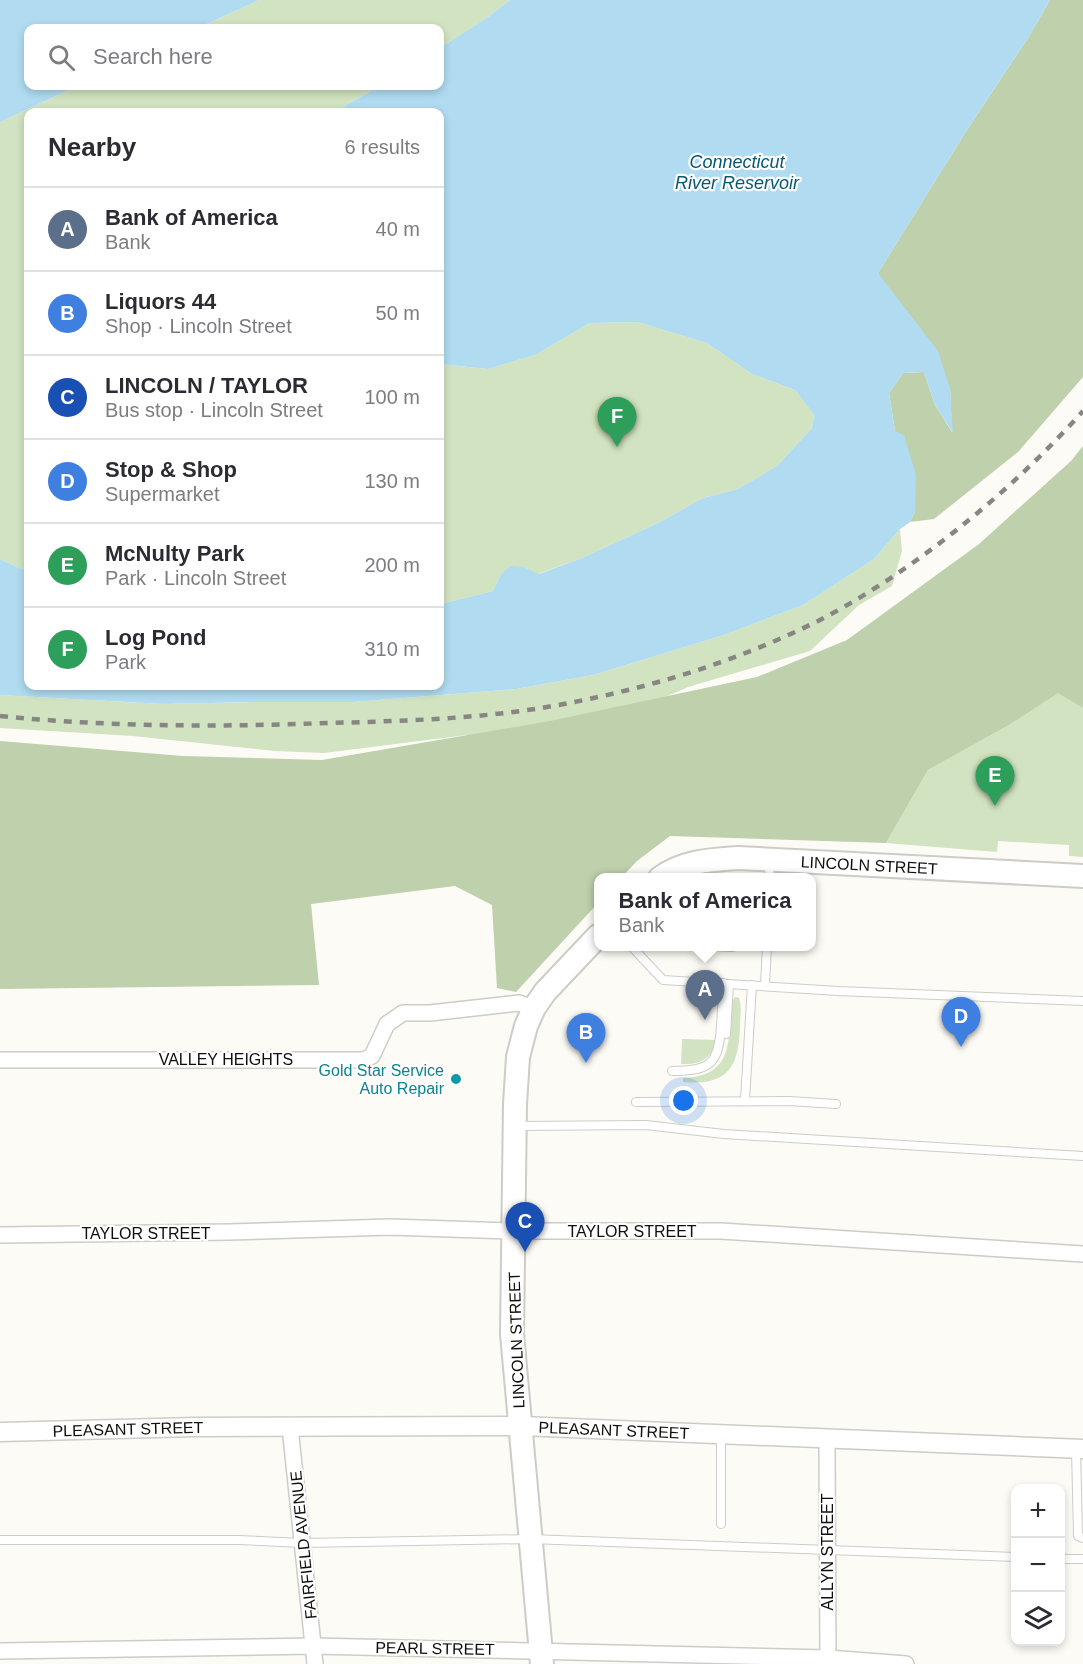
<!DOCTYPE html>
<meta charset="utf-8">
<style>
:root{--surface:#fff;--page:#f2f2f3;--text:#2b2b33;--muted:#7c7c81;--line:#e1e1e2;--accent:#ce4422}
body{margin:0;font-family:Arial,sans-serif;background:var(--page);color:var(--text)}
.controls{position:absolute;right:18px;bottom:18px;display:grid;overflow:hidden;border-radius:12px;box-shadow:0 3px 9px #0003}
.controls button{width:54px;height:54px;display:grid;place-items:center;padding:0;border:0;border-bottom:2px solid var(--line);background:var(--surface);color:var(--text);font:30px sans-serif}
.you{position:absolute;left:684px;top:1101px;width:21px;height:21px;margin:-15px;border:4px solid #fff;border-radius:50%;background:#1a73e8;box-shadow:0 0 0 9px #1a73e833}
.badge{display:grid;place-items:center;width:39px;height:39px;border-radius:50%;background:var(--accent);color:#fff;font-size:20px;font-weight:700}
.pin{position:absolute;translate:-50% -50px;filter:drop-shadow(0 2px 3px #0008)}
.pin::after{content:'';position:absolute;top:32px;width:21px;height:18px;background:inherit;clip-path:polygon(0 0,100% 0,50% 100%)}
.popup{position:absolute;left:594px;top:873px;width:222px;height:78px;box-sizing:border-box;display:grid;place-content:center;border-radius:12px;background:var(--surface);filter:drop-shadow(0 2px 4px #0005);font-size:20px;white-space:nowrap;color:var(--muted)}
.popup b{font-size:22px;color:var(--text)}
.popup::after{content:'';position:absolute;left:50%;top:100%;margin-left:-12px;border:12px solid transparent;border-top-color:var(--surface)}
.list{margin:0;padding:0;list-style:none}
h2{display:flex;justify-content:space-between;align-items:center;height:78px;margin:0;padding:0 24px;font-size:26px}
h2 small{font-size:20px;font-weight:400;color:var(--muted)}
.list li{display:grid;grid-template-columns:39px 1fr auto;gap:18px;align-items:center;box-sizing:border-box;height:84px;padding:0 24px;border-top:2px solid var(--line)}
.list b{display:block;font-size:22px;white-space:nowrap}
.list p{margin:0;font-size:20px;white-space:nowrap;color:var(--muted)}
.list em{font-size:20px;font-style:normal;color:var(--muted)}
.icon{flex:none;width:33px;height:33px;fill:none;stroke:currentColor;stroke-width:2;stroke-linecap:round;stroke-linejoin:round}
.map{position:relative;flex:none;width:1083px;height:1664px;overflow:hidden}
.search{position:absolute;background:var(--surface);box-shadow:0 3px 9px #0003;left:24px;top:24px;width:420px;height:66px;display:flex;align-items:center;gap:15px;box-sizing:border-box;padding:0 21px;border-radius:12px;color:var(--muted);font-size:22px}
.panel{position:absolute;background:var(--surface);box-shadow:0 3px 9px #0003;left:24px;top:108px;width:420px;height:582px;border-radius:12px}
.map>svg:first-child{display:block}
.green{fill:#d1e3c0}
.forest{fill:#bed0ac}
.water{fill:#b0dbf0}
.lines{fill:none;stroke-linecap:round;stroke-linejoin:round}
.service-casing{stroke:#cdccc6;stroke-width:10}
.minor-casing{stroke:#cdccc6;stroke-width:18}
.tertiary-casing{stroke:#cdccc6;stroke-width:21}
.primary-casing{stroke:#cdccc6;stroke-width:26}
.service{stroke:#fff;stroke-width:8}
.minor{stroke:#fff;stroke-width:15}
.tertiary{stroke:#fff;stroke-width:18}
.primary{stroke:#fff;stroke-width:22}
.rail{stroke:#878682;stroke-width:4.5;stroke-dasharray:8 8;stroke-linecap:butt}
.culture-dot{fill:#0f9aa8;stroke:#fff;stroke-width:2}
.labels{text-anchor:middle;stroke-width:4.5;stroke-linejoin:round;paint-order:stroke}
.street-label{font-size:16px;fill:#0e0e0c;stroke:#fff}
.culture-label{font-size:16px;fill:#0d838f;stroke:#fff;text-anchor:end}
.water-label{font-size:18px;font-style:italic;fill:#065875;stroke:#fff}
</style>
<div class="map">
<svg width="1083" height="1664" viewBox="0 0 1083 1664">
<rect width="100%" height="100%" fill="#fdfbf5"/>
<g class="green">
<polygon points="259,0 510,0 488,17 440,48 440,28 198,28"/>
<polygon points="77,86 380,86 334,112 28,112 28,572 0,559 0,122"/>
<polygon points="637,322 707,343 752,374 795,390 814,415 812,428 777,466 738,489 703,498 660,522 582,558 538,574 524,567 501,574 493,591 440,604 440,364 488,369 535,355 590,323"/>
<polygon points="900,529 902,551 892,586 859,605 810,651 688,687 638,709 566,734 467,735 324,753 275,751 133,736 0,728 0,695 163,704 253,702 353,702 516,689 593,675 724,635 803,605 874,559"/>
<polygon points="1058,692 1083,708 1083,857 1069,856 1069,845 998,841 997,852 886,843 928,770 1009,725"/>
<path d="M735 997 739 998C742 1006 740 1017 740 1026 739 1068 727 1086 683 1082V1078C723 1076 729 1056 730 1020 731 1012 730 1004 735 997Z"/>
<path d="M682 1039 717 1040C711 1059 700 1065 681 1064Z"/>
</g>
<g class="forest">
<polygon points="1050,0 1083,0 1083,377 1018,452 934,519 910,522 915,512 895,431 889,393 903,373 924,372 935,405 952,432 950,388 878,273 965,133 1028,38"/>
<polygon points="1083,446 1083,708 1058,693 1009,725 928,770 886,843 670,836 637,861 622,877 598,878 598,903 516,992 497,988 492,905 455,886 311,904 319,985 0,989 0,741 183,756 322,760 550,721 757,677 847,640 979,544 1071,461"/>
</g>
<g class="water">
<polygon points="0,0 259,0 198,28 28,28 28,86 77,86 0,122"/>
<polygon points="510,0 1050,0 1028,38 965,133 878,273 938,351 950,388 953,433 935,405 924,372 903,373 889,393 895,431 904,435 916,475 915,512 910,522 900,529 874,559 803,605 724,635 593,675 516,689 353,702 253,702 163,704 0,695 0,559 28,572 28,686 440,686 440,604 493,591 501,574 511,566 524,567 539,574 582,558 660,522 703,498 738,489 777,466 812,428 814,415 795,390 752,374 707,343 637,322 590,323 535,355 488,369 440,364 440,112 334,112 380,86 440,86 440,48 488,17"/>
</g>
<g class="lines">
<defs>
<g id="service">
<polyline points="769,878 770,861"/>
<polyline points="631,946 663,980 838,991 1083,1001"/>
<polyline points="713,946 732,947"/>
<polyline points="765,985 767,946"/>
<polyline points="726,1034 729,984"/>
<path d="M672 1071C710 1071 719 1064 721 1026 722 1012 723 998 723 983"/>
<polyline points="745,1100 752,985"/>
<polyline points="636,1102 789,1101 836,1104"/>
<polyline points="516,1126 646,1125 724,1134 1083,1156"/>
<polyline points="1076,1449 1078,1536 1083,1538"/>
<polyline points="721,1524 721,1435"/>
<polyline points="0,1540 239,1540 303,1543 530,1539 1016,1557"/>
<polyline points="1060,1559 1083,1559"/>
</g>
<g id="minor">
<polyline points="0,1060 364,1060 372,1056 387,1024 403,1013 430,1013 519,1003 534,1008"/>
<polyline points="0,1235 230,1232 390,1227 513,1231 721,1231 1083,1254"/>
<polyline points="290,1427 315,1664"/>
<polyline points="827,1440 828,1664"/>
<polyline points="0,1651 314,1646 828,1658 906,1664"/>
</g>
<g id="tertiary">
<path id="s1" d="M0 1432 195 1427 521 1426 1083 1449"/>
</g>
<g id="primary">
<path id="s2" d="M660 878C684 861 710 860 738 858L1083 876"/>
<polyline points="542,1664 512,1334 515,1104 518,1057 526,1026 534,1008 545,992 598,936"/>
</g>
</defs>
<use href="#service" class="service-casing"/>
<use href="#minor" class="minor-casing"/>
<use href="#tertiary" class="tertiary-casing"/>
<use href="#primary" class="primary-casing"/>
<use href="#service" class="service"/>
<use href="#minor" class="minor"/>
<use href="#tertiary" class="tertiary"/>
<use href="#primary" class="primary"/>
<path class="rail" d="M0 716C110 727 219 727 330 723 402 721 476 719 547 707 640 691 731 664 816 622 912 573 1012 491 1083 411"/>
</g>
<circle class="culture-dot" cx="456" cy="1079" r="6"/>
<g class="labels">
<g class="street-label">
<text dy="6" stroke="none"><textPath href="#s2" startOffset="213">LINCOLN STREET</textPath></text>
<text x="226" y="1065">VALLEY HEIGHTS</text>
<text x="632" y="1237">TAYLOR STREET</text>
<text x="146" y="1239">TAYLOR STREET</text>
<text transform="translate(516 1340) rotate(-92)" y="6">LINCOLN STREET</text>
<text dy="6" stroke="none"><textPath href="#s1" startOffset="128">PLEASANT STREET</textPath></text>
<text dy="6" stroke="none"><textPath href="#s1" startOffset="614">PLEASANT STREET</textPath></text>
<text transform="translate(303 1545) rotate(-96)" y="6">FAIRFIELD AVENUE</text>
<text transform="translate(827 1552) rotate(-90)" y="6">ALLYN STREET</text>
<text transform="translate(435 1648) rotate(1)" y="6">PEARL STREET</text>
</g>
<g class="culture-label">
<text x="444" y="1076">Gold Star Service<tspan x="444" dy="18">Auto Repair</tspan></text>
</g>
<g class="water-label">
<text x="737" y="168">Connecticut<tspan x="737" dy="21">River Reservoir</tspan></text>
</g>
</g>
</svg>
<div class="controls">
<button>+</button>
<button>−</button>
<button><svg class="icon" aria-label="layers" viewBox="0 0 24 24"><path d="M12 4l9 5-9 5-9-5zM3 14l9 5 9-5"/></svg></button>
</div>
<div class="you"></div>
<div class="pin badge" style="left:705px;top:1020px;background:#5c6f8a">A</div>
<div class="popup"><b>Bank of America</b>Bank</div>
<div class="pin badge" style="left:586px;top:1063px;background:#3f7fe0">B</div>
<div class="pin badge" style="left:525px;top:1252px;background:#1a4fb4">C</div>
<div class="pin badge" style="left:961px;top:1047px;background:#3f7fe0">D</div>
<div class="pin badge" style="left:995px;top:806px;background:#2e9e5b">E</div>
<div class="pin badge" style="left:617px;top:447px;background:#2e9e5b">F</div>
<div class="search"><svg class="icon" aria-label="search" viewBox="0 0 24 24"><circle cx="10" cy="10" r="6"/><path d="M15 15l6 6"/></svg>Search here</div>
<section class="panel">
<h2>Nearby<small>6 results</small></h2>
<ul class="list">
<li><span class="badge" style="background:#5c6f8a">A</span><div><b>Bank of America</b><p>Bank</p></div><em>40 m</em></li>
<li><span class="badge" style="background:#3f7fe0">B</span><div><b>Liquors 44</b><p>Shop · Lincoln Street</p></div><em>50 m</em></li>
<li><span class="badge" style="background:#1a4fb4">C</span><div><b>LINCOLN / TAYLOR</b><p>Bus stop · Lincoln Street</p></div><em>100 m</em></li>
<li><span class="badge" style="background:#3f7fe0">D</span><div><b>Stop &amp; Shop</b><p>Supermarket</p></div><em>130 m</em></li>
<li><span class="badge" style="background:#2e9e5b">E</span><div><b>McNulty Park</b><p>Park · Lincoln Street</p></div><em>200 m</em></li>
<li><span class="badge" style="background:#2e9e5b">F</span><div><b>Log Pond</b><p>Park</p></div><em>310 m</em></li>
</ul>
</section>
</div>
